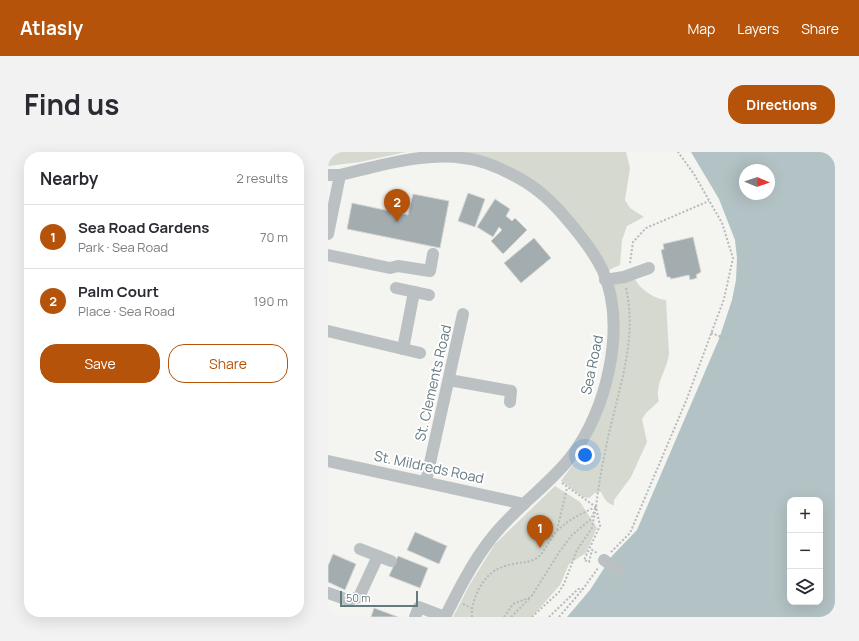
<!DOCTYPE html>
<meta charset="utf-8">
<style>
:root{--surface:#fff;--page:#f2f2f3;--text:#2b2b33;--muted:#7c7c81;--line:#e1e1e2;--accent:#b45309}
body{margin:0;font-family:Manrope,sans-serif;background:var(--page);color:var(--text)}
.controls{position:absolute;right:12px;bottom:12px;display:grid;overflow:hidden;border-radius:8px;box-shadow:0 4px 16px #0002}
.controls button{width:36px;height:36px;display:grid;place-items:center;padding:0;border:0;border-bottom:1px solid var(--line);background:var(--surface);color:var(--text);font:20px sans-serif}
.compass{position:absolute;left:411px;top:12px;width:36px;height:36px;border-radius:50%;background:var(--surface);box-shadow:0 4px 16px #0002;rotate:92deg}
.scale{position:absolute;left:12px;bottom:10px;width:78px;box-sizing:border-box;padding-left:4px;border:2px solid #657980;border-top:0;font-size:11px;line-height:14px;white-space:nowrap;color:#657980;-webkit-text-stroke:3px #fff;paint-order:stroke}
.you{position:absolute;left:257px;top:303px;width:14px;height:14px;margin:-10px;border:3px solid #fff;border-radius:50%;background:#1a73e8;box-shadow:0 0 0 6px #1a73e833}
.badge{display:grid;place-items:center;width:26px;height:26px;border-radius:50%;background:var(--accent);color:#fff;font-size:13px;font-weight:700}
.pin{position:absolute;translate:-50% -33px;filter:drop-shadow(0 1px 2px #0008)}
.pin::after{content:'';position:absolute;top:21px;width:14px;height:12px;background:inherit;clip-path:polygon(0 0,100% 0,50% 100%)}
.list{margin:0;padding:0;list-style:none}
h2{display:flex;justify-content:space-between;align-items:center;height:52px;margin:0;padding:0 16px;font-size:17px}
h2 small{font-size:13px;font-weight:400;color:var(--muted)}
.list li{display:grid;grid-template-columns:26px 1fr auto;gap:12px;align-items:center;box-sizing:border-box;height:64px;padding:0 16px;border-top:1px solid var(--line)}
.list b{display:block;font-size:15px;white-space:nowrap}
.list p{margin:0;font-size:13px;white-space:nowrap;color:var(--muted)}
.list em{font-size:13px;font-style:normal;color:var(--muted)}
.actions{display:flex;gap:8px;padding:12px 16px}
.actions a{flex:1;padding:9px 0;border:1px solid var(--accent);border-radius:16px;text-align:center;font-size:14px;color:var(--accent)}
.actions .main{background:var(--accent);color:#fff}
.icon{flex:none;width:22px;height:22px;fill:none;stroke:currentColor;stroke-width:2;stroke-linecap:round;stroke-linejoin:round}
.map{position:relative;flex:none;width:507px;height:465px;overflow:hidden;border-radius:16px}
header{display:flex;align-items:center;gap:24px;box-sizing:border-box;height:56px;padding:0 20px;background:var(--accent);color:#fff}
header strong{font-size:19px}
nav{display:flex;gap:22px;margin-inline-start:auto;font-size:14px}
.intro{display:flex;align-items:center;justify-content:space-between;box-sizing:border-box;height:96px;padding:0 24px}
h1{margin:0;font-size:28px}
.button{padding:10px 18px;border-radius:16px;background:var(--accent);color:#fff;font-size:14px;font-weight:700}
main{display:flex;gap:24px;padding:0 24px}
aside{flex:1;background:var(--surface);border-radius:16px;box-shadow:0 4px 16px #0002}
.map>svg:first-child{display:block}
.green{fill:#d5d9d0}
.water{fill:#b3c2c4;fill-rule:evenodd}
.building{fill:#a3adb0;stroke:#d6d5d4}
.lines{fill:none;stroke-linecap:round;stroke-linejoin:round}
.path{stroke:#b6babb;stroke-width:2;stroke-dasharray:2 2;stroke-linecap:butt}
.minor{stroke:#bbc1c3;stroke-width:12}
.labels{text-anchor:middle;stroke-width:4;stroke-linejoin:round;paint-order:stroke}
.street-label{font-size:14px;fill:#657980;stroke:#fff}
</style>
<header>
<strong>Atlasly</strong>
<nav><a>Map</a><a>Layers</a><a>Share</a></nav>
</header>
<div class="intro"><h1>Find us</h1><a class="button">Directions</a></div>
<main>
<aside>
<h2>Nearby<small>2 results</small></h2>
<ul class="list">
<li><span class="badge">1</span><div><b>Sea Road Gardens</b><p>Park · Sea Road</p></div><em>70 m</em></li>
<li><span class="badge">2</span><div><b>Palm Court</b><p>Place · Sea Road</p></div><em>190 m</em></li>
</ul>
<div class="actions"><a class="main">Save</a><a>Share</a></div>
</aside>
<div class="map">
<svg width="507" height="465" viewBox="0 0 507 465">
<rect width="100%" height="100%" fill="#f4f4f1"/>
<g class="green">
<polygon points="0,0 78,0 32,10 0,14"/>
<polygon points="129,0 298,0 302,16 297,48 302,56 316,65 299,74 294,88 292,113 281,118 230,48 210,32"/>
<path d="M306 125C310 136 326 147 338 148L341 202C339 218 326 233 331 249L318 261 314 267 319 290 303 325 286 348V353C279 352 276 346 273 340L267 341 261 346 255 345 233 329 255 299 271 266 287 138 285 130Z"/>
<polygon points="227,334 252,350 269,376 258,401 241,412 232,433 204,465 125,465 142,432 167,392"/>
</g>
<path class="water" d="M363 0H507V465H239L262 438 284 404 309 378 391 187 404 148 408 128 409 106 407 88 391 47ZM417 18H441V42H417ZM462 348H492V450H462Z"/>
<g class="building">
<polygon points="140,41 157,47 147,75 130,69"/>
<polygon points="85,42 121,49 112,96 19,77 24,51 80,63"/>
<polygon points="167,47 182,57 178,64 184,69 187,66 199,78 175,102 163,89 174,78 171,75 165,85 149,75"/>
<polygon points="365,85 373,120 368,123 369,126 362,128 361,123 343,127 342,125 339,125 333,98 336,97 335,92"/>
<polygon points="206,86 223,106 193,131 176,111"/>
<polygon points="87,380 119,394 111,412 79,398"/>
<polygon points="5,402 28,412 17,438 0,430 0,414"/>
<polygon points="70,404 100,416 92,436 61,424"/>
<polygon points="46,456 70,465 43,465"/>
</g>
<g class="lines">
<g class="path">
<polyline points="302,111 305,90 318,76 381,49"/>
<polyline points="383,181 399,187"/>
<polyline points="234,331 268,355"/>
<polyline points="229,378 239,336"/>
<polyline points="283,400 302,381 358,249 396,147 405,106 394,71 366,22 350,0"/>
<polyline points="135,452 143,456"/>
<path d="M144 465C142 451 154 425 168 418 173 415 180 413 185 412 194 410 201 411 209 406 218 399 221 387 229 379 240 368 254 361 268 355L272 374 256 408 261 410 264 398 269 401"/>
<path d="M176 465 185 452 203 445 232 399 244 383 263 367 268 355C271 329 276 303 282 277 293 230 309 184 298 136"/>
<polyline points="183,465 202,446"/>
<polyline points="204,465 231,440 236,432 249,398 264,376 267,360"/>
<polyline points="221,465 250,437 255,437"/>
<polyline points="231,465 255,437 270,416"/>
</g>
<g class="minor">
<path d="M0 23H12C51 14 96 0 136 6 153 8 168 14 183 22 204 32 221 46 236 64 251 81 265 98 275 119 299 175 279 259 242 306 218 336 185 357 162 388 144 411 130 439 117 465"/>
<polyline points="0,82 12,23"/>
<polyline points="0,103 62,116 70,114 102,119 105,102"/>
<polyline points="277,128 296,125 321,116"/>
<polyline points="68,136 101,143"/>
<polyline points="0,179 92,201"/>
<polyline points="75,197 86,140"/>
<polyline points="121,228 183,239 182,250"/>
<polyline points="0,309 196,352"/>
<polyline points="98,329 135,162"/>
<polyline points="32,397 63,409"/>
<polyline points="276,408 291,419"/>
<polyline points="0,441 20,448 31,445 50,404"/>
<polyline points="87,465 91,455 117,465"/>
</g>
</g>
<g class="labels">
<g class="street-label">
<text transform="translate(264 213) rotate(-78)" y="5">Sea Road</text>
<text transform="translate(105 231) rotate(-77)" y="5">St. Clements Road</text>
<text transform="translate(101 315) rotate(12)" y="5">St. Mildreds Road</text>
</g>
</g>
</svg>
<div class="controls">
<button>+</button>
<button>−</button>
<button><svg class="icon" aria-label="layers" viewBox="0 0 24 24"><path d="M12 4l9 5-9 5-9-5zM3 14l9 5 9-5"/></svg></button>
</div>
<svg class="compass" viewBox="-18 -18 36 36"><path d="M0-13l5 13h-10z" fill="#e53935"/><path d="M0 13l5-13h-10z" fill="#7c7c81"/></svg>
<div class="scale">50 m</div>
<div class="you"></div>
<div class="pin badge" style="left:212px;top:396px">1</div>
<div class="pin badge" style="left:69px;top:70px">2</div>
</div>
</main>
